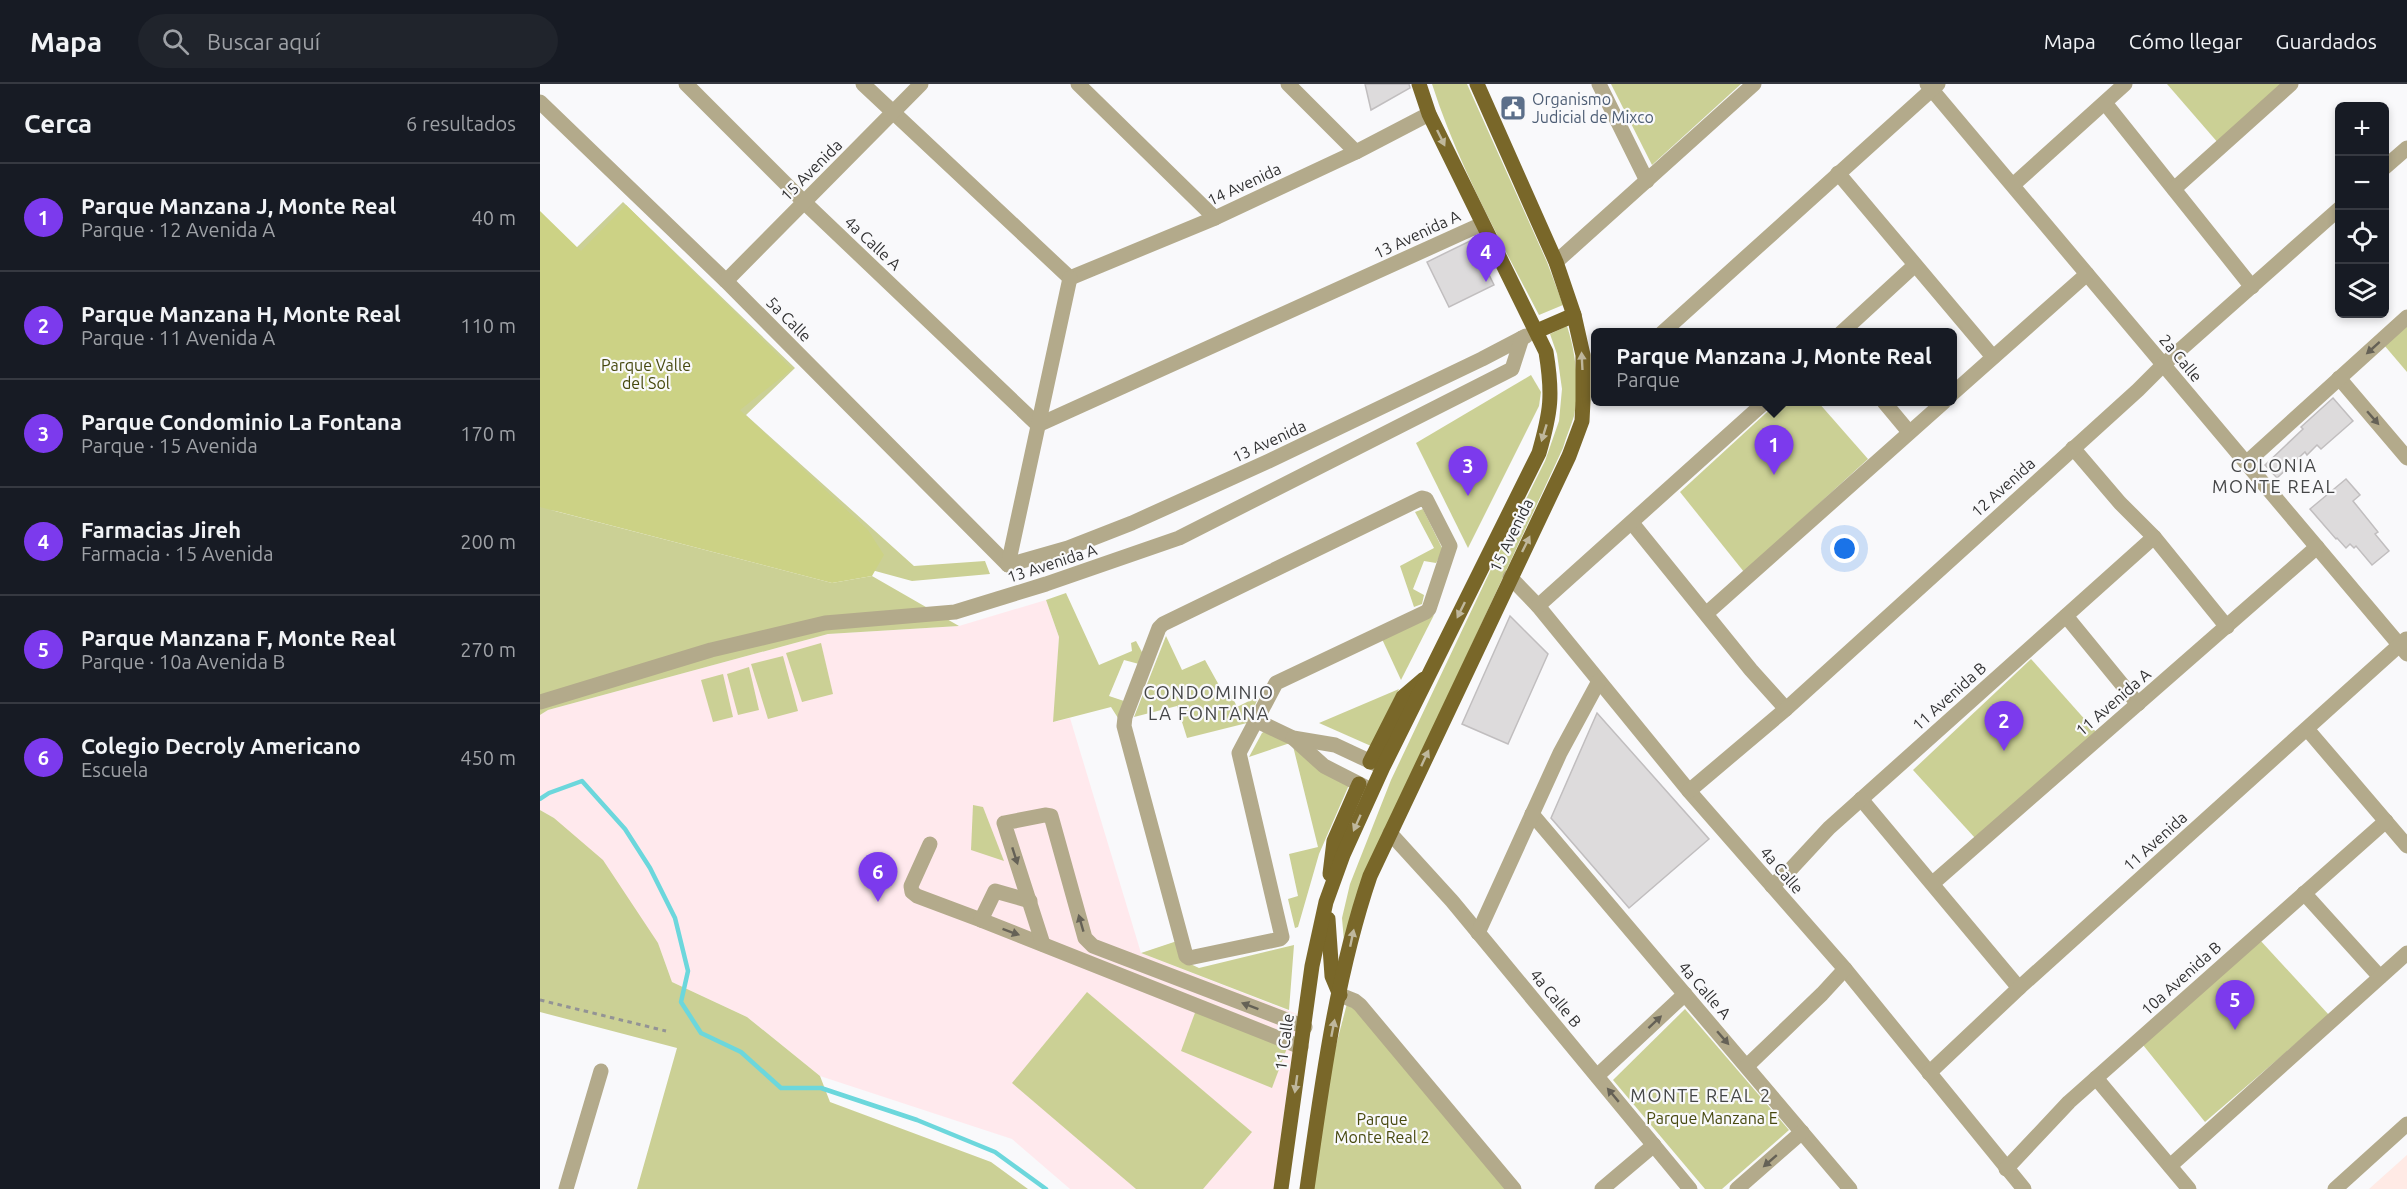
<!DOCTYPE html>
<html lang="es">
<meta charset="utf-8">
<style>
:root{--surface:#171b24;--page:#20242c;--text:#f1f3f6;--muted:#9ea1a6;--line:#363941;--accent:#7c3aed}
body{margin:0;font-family:Ubuntu,sans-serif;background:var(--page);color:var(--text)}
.controls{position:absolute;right:18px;top:18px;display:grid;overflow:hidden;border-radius:9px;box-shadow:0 3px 9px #0003}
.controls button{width:54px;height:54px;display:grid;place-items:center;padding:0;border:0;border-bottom:2px solid var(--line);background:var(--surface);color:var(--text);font:30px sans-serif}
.you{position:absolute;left:1305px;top:465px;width:21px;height:21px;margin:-15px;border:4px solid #fff;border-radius:50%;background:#1a73e8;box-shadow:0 0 0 9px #1a73e833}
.badge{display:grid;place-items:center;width:39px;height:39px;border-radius:50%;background:var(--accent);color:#fff;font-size:20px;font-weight:700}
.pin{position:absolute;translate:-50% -50px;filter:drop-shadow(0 2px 3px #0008)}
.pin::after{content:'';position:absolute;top:32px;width:21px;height:18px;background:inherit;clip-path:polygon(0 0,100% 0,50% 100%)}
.popup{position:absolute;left:1051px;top:244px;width:366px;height:78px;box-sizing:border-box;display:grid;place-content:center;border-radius:9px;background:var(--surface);filter:drop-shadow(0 2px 4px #0005);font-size:20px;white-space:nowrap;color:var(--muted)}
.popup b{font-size:22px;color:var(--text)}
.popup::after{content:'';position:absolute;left:50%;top:100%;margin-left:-12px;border:12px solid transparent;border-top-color:var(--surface)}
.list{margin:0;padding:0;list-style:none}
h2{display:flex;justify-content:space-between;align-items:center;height:78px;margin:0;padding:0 24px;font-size:26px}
h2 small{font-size:20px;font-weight:400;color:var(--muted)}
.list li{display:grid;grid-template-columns:39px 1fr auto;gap:18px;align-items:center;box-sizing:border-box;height:108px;padding:0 24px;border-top:2px solid var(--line)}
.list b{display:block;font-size:22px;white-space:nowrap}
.list p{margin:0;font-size:20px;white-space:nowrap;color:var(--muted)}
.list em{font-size:20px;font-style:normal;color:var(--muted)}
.icon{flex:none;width:33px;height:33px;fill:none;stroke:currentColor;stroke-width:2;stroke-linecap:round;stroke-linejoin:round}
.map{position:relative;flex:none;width:1867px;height:1105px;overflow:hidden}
header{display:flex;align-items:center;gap:36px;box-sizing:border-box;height:84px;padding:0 30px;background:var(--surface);border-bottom:2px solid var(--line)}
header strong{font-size:28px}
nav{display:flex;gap:33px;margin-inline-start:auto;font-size:21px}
.search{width:420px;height:54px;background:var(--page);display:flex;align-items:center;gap:15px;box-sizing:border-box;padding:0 21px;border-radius:33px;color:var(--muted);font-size:22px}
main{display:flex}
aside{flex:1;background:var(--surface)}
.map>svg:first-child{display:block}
.commercial{fill:#ffeae5}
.education{fill:#ffe9ed}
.green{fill:#cbd095}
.forest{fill:#ccd285}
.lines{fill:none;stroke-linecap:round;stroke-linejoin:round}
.stream{stroke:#6cd7dc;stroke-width:4.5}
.building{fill:#dddbdc;stroke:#c1bebf;stroke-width:1.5}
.path{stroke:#939395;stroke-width:3;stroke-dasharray:4.5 4.5;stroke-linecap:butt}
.minor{stroke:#b3aa8b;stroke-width:15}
.major{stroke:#796729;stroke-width:15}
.oneway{fill:#bfb79c}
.oneway2{fill:#656156}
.labels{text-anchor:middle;stroke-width:4.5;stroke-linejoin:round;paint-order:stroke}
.service-label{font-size:16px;fill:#4e5e75;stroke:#f9f9fb;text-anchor:start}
.street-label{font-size:16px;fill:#313132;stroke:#f9f9fb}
.park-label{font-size:16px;fill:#47490f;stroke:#f9f9fb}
.neighbourhood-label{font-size:18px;letter-spacing:1.5px;fill:#454647;stroke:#f9f9fb}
</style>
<header>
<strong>Mapa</strong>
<div class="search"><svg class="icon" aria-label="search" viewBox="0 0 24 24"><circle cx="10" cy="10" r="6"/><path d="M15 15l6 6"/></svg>Buscar aquí</div>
<nav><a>Mapa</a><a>Cómo llegar</a><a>Guardados</a></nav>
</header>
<main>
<aside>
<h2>Cerca<small>6 resultados</small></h2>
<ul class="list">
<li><span class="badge">1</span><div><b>Parque Manzana J, Monte Real</b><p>Parque · 12 Avenida A</p></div><em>40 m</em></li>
<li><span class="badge">2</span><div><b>Parque Manzana H, Monte Real</b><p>Parque · 11 Avenida A</p></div><em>110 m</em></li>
<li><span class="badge">3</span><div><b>Parque Condominio La Fontana</b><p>Parque · 15 Avenida</p></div><em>170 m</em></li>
<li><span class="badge">4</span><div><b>Farmacias Jireh</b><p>Farmacia · 15 Avenida</p></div><em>200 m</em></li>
<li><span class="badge">5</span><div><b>Parque Manzana F, Monte Real</b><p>Parque · 10a Avenida B</p></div><em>270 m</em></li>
<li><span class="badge">6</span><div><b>Colegio Decroly Americano</b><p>Escuela</p></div><em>450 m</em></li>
</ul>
</aside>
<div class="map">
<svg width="1867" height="1105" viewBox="0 0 1867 1105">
<rect width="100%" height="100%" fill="#f9f9fb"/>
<polygon class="commercial" points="1867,1071 1867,1105 1829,1105"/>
<polygon class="education" points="506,516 519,553 514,638 530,634 601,869 757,930 734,1105 530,1105 472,1055 280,992 207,933 132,898 118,859 14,734 0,726 0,631 8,626 288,550 419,542"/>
<g class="green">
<path d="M892 0H927L1007 178 1023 221 999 231C961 158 917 79 892 0Z"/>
<polygon points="1071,0 1201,0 1112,81"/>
<polygon points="1627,0 1744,0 1679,60"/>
<polygon points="83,118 255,284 206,331 374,482 445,477 450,490 372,497 258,466 11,426 292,499 332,492 419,542 288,550 8,626 0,631 0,129 34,166"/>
<polygon points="1867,239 1867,288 1844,261"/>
<path d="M1027 242C1036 269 1040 304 1034 332 1031 342 1026 353 1023 364L843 752 805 869 802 834 810 800 851 696 954 479 1005 377 1019 337 1022 305 1017 270 1010 250Z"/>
<polygon points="991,291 1001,308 999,322 928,464 876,359"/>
<polygon points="1238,318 1278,318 1328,375 1204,488 1140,408"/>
<polygon points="883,425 903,466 896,479 884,477 873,505 884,511 882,520 874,523 860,482 894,464 875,428"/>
<polygon points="526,509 559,581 592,567 591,559 596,557 603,570 599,580 584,576 569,612 584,617 578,634 571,623 513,638 519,553 506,516"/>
<polygon points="894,531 861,596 842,555"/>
<polygon points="626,552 642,586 665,576 685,612 691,610 697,623 719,612 707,639 647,654 637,622 594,633"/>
<polygon points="281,559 293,610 262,618 246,569"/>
<polygon points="243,572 258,627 228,635 211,580"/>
<polygon points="1491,575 1556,648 1435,754 1373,686"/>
<polygon points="209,583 219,626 198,631 187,590"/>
<polygon points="183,590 193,633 173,638 161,596"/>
<polygon points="859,605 831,662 779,639"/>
<polygon points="728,645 753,658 709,673 722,649"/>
<polygon points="753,662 812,694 779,770 758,843 755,844 748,815 758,812 749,770 778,763"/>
<polygon points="433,721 443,723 464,777 431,766"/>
<polygon points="0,726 14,734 63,776 118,859 132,898 207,933 280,992 290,1018 451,1078 488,1105 97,1105 137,964 0,928"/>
<polygon points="1719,855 1789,931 1665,1038 1603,961"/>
<polygon points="637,857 644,877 659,884 754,861 749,926 601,869"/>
<polygon points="547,908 712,1048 663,1105 596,1105 472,999"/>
<polygon points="809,912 972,1105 772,1105 784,1007"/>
<polygon points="1145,925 1249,1046 1182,1105 1165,1105 1073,996"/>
<polygon points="656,926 747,964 732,1004 641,967"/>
</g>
<polygon class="forest" points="86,121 252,285 200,326 328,446 344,471 332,492 292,499 0,423 0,127 41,167"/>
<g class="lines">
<polyline class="stream" points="0,715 9,709 42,697 85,745 110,784 135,834 148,887 141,918 161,949 201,968 241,1004 281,1004 377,1036 455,1068 506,1105"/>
</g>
<g class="building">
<polygon points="825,0 869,0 870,4 831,26"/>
<polygon points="932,156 954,201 909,223 887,178"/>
<polygon points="1793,314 1813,337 1781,365 1777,361 1767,371 1765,368 1737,394 1725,381 1763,345 1761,343"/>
<polygon points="1806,395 1820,411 1813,417 1838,448 1835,450 1849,467 1832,481 1816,462 1814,464 1810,460 1806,464 1797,454 1796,455 1770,425"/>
<polygon points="970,532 1008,570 968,660 922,640"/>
<polygon points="1057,629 1169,755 1089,824 1011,734"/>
</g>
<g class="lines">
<polyline class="path" points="0,916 126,947"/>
<g class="minor">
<polyline points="146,0 264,118 498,341 942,140"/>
<polyline points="323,0 530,194"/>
<polyline points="538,0 675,134"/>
<polyline points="748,0 816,68"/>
<polyline points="1059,0 1107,97"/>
<polyline points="1387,0 1867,570"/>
<polyline points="0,18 186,197 468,481"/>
<polyline points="1565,19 1712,203"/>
<polyline points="1844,84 1867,64"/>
<polyline points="1298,89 1453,273"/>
<polyline points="1473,101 1585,0"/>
<polyline points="1634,105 1751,0"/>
<polyline points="1016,178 1214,0"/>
<polyline points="530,194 675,134 816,68 889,30"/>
<polyline points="186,197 381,0"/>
<polyline points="1122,249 1398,0"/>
<polyline points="1301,249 1375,181"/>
<polyline points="1799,294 1867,374"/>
<polyline points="1412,310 1547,190"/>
<polyline points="1344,318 1369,348"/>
<polyline points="1533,364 1580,419 1614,453 1687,543"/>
<polyline points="1706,379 1867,233"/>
<polygon points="882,414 886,415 910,462 889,525 886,528 736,599 699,669 742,853 740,855 649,874 646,872 584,642 585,633 619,544 623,540"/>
<polyline points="1092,439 1211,586 1246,625"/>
<polyline points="468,481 528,464 592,439 729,377 942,275 986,252"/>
<polyline points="468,481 530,194"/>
<polyline points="970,493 998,522 1149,707 1305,885 1484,1105"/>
<polyline points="998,522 1225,318"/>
<polyline points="1167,529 1404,318"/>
<polyline points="1526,532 1598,620"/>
<polyline points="0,618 171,566 285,539 415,528 506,500 639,454 972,285 982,254"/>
<polyline points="717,637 753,654 795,661 840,682"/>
<polyline points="1767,645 1867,762"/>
<polyline points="753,654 784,682 829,705"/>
<polyline points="1149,707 1246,625 1598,306 1623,281 1800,124"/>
<polyline points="1321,715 1479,904"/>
<polyline points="992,730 1310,1105"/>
<polyline points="850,749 912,817 1150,1105"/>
<polyline points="390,760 371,802 372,808 377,812 441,836"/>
<polyline points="1393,799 1777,463"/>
<polyline points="1232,802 1250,786 1289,744 1614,453"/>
<polyline points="1764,809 1840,893"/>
<polyline points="490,817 455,807 441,836 761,963"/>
<polyline points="938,849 1020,669 1059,597"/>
<polyline points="503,860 464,739 505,731 511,732 545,854 553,862 765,943"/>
<polyline points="800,911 815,917 820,921 974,1105"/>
<polyline points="1207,982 1282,910 1305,885"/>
<polyline points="1389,989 1479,904 1866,555"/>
<polyline points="1057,992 1145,910"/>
<polyline points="1556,994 1649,1105"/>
<polyline points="1630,1082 1867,869"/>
<polyline points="1466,1085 1529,1018 1846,737"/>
<polyline points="26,1105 61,987"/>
<polyline points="1062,1105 1114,1061"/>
<polyline points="1197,1105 1262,1048"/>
<polyline points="1795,1105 1867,1040"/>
</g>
<g class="major">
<polyline points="997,247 1034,231"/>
<polyline points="830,678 863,613 884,595"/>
<polyline points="790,790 794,757 819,700"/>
<polyline points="788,835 792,892 800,911"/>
<path d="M741 1105 772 882 786 818 803 771 843 683 999 369C1011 327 1013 311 1006 268L889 30 879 0"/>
<path d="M767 1105C782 1000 796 892 830 792L1029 372 1042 337 1043 317V271L1034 231 1016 178 937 0"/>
</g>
</g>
<defs><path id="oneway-solid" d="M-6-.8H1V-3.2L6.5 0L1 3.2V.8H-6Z" transform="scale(1.5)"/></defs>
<g class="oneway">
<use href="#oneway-solid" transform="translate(901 54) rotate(64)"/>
<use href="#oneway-solid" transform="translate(1042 277) rotate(-93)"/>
<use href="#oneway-solid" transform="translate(1004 349) rotate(107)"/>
<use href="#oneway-solid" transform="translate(986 460) rotate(-64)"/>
<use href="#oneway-solid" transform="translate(921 526) rotate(116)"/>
<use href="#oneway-solid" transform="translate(885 674) rotate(-65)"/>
<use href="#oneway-solid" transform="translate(817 739) rotate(114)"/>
<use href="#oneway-solid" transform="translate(812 854) rotate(-78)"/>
<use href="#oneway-solid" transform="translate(793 944) rotate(-79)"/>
<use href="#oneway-solid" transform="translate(756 1000) rotate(98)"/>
</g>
<g class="oneway2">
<use href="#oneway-solid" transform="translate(1833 264) rotate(138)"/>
<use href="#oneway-solid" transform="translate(1833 334) rotate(49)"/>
<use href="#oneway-solid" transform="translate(475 772) rotate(72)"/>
<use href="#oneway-solid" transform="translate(541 839) rotate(-106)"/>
<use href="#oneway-solid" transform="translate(471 848) rotate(20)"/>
<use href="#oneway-solid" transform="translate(710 922) rotate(-159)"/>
<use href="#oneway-solid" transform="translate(1115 938) rotate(-43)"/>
<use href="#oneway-solid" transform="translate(1183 954) rotate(49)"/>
<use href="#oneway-solid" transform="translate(1073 1011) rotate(-130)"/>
<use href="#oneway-solid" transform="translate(1230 1077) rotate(139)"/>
</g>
<defs>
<symbol id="civic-square" viewBox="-11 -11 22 22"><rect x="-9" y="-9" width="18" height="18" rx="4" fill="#5c6f8a" stroke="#f9f9fb"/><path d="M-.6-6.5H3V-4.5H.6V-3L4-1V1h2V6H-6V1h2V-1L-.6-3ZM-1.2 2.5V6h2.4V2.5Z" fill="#fff"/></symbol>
</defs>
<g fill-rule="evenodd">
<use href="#civic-square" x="958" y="9" width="30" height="30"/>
</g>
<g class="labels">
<g class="service-label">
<text x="992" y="21">Organismo<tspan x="992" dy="18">Judicial de Mixco</tspan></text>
</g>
<g class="street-label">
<text transform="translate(271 86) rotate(-45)" y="6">15 Avenida</text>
<text transform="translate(704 100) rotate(-25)" y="6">14 Avenida</text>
<text transform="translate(877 150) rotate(-25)" y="6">13 Avenida A</text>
<text transform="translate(333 159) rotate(43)" y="6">4a Calle A</text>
<text transform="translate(249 235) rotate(45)" y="6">5a Calle</text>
<text transform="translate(1641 274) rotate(50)" y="6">2a Calle</text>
<text transform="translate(729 357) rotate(-25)" y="6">13 Avenida</text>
<text transform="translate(1463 403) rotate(-42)" y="6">12 Avenida</text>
<text transform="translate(971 451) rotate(-64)" y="6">15 Avenida</text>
<text transform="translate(512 479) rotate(-18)" y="6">13 Avenida A</text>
<text transform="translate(1409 612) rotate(-42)" y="6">11 Avenida B</text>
<text transform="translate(1573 618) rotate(-41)" y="6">11 Avenida A</text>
<text transform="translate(1615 757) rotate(-42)" y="6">11 Avenida</text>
<text transform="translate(1242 786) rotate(49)" y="6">4a Calle</text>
<text transform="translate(1641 894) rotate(-42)" y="6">10a Avenida B</text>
<text transform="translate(1165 906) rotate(49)" y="6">4a Calle A</text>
<text transform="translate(1016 914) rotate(50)" y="6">4a Calle B</text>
<text transform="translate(744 958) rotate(-82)" y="6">11 Calle</text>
</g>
<g class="park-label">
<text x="106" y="287">Parque Valle<tspan x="106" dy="18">del Sol</tspan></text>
<text x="1172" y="1040">Parque Manzana E</text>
<text x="842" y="1041">Parque<tspan x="842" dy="18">Monte Real 2</tspan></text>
</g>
<g class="neighbourhood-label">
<text x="1734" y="388">COLONIA<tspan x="1734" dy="21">MONTE REAL</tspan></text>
<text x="669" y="615">CONDOMINIO<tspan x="669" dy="21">LA FONTANA</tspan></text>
<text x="1161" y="1018">MONTE REAL 2</text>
</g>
</g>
</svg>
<div class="controls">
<button>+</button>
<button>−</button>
<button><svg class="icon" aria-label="locate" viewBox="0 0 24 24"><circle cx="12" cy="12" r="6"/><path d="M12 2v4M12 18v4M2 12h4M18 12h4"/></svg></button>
<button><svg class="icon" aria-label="layers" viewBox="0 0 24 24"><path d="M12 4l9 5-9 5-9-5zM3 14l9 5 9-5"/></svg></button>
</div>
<div class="you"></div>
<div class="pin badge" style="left:1234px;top:391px">1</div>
<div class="popup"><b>Parque Manzana J, Monte Real</b>Parque</div>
<div class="pin badge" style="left:1464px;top:667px">2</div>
<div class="pin badge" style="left:928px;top:412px">3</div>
<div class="pin badge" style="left:946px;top:198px">4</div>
<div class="pin badge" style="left:1695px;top:946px">5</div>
<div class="pin badge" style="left:338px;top:818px">6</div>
</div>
</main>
